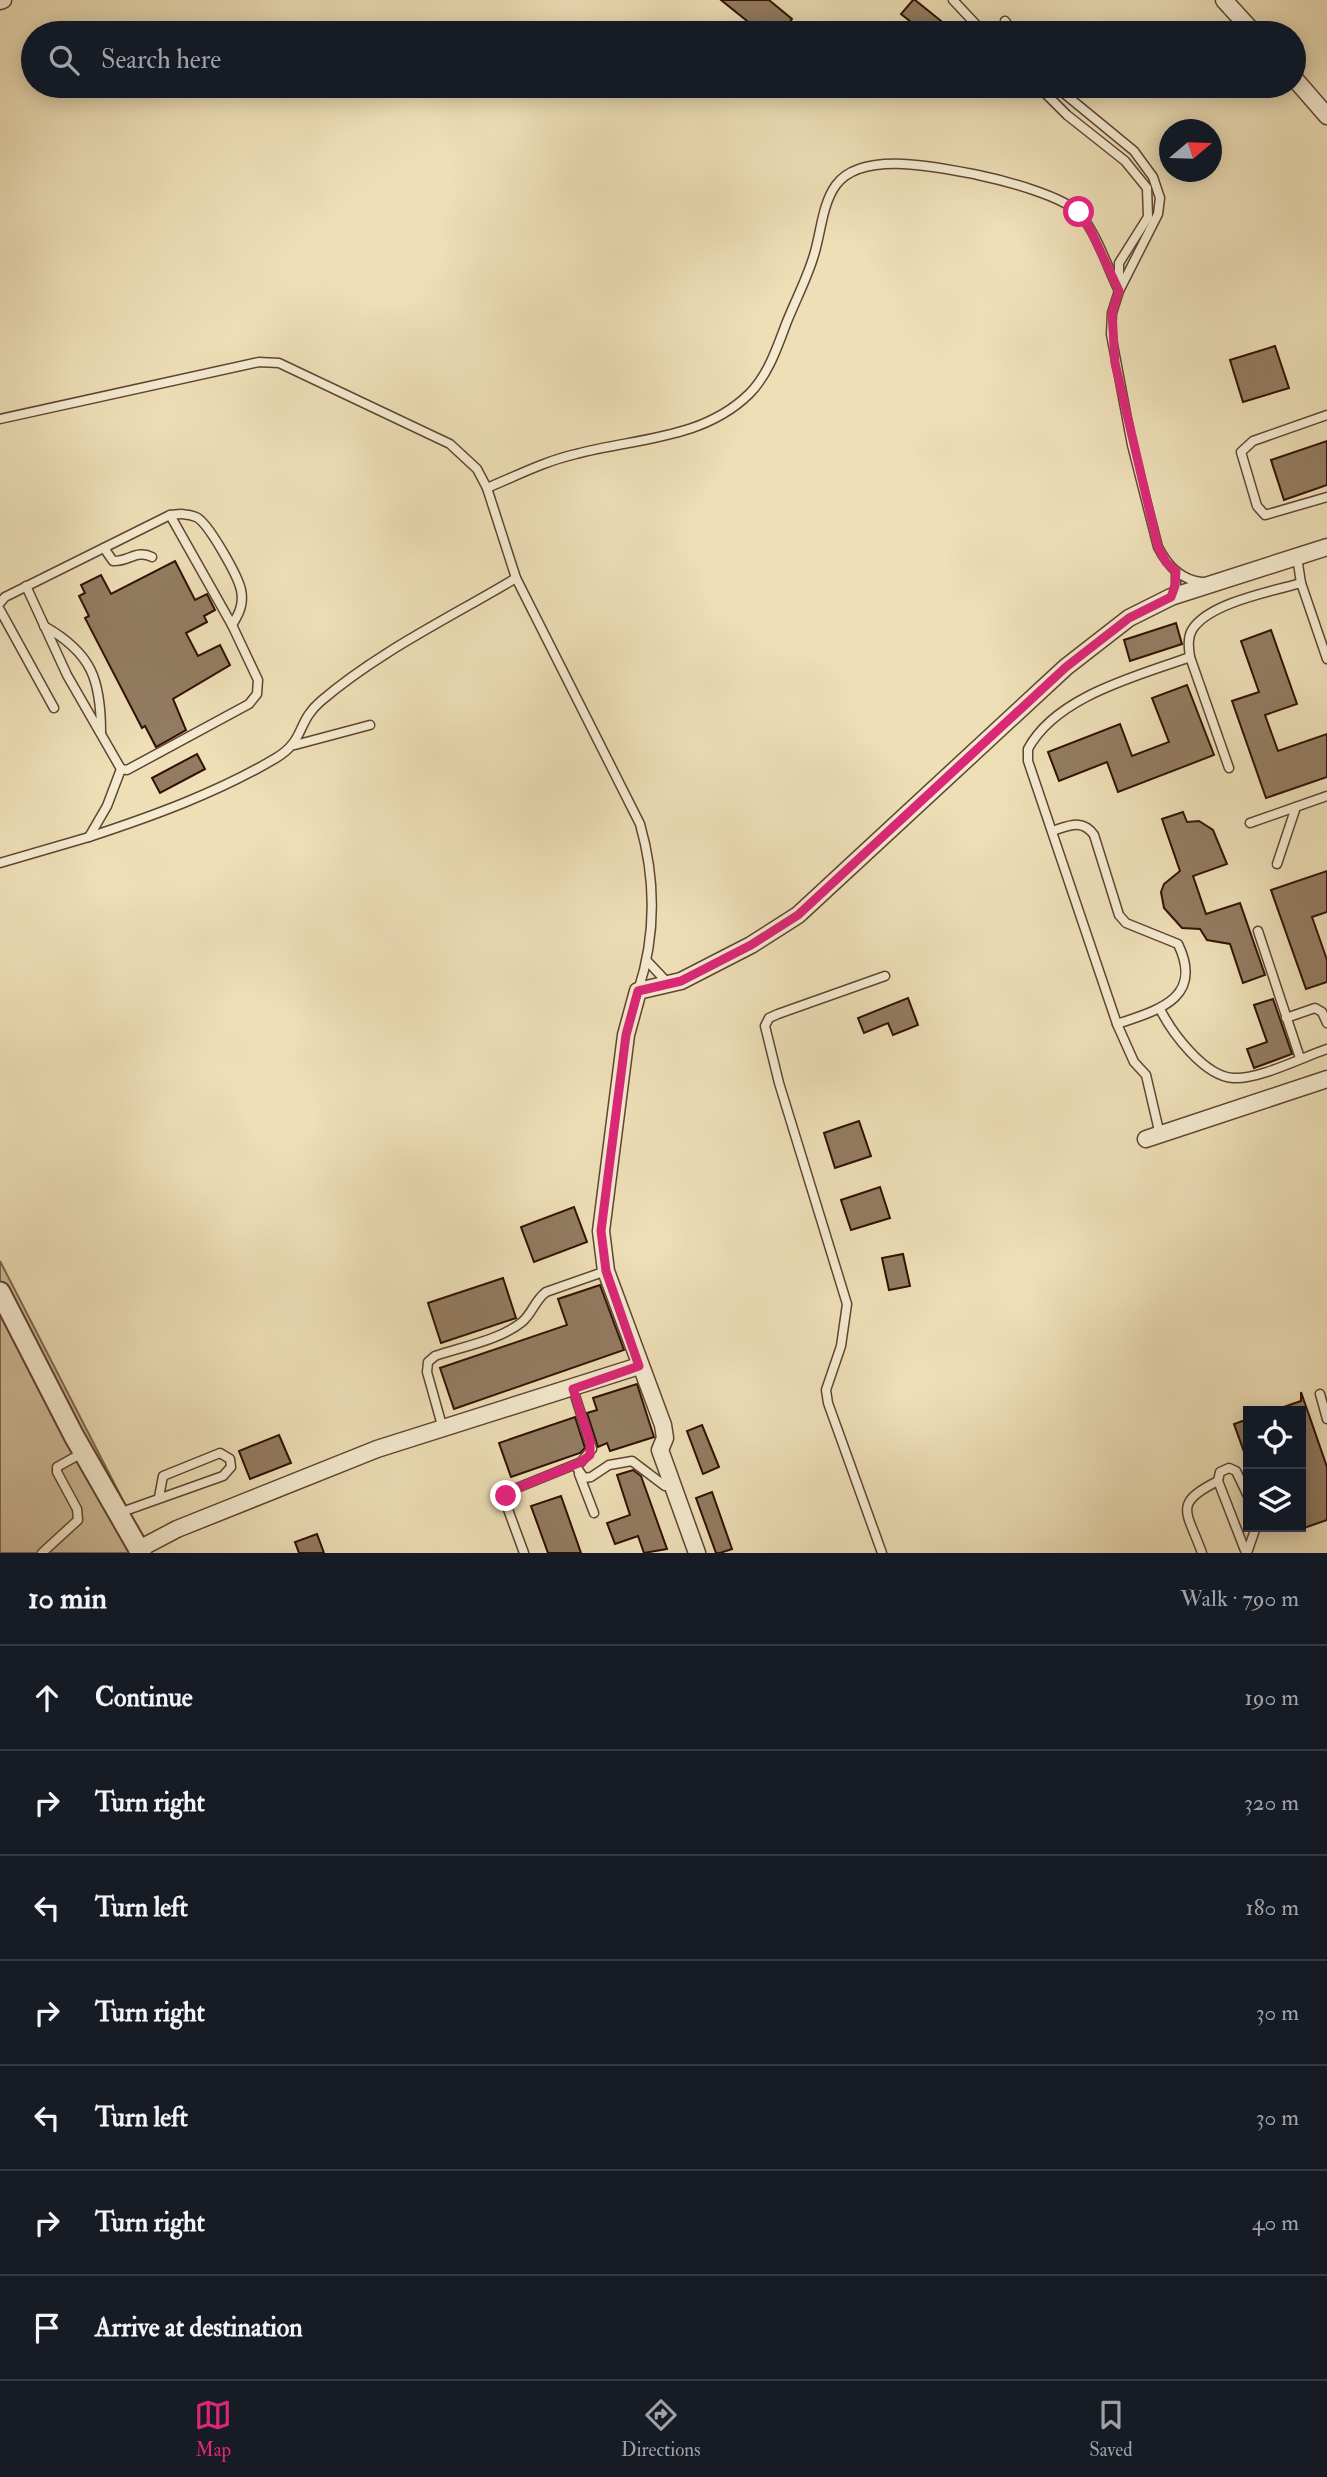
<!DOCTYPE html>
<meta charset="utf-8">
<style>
:root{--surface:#171b24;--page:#20242c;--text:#f1f3f6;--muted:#9ea1a6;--line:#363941;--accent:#db2777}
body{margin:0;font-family:"IM FELL Double Pica",serif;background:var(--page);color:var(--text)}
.controls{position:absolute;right:21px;bottom:21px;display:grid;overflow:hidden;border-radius:0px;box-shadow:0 4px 18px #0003}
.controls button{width:63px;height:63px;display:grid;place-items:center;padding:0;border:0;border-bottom:2px solid var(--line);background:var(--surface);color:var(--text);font:35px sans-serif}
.compass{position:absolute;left:1159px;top:119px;width:63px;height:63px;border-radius:50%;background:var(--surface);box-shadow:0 4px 18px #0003;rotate:71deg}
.stop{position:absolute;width:21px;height:21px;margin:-16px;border:5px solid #db2777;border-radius:50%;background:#fff}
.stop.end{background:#db2777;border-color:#fff;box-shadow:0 2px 7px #0008}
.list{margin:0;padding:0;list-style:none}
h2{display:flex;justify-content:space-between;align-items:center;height:91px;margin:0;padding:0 28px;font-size:30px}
h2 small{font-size:23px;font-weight:400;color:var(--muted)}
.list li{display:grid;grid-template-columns:46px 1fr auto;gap:21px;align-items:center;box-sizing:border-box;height:105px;padding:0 28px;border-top:2px solid var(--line)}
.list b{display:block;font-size:26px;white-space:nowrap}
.list em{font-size:23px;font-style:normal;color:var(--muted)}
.icon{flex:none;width:38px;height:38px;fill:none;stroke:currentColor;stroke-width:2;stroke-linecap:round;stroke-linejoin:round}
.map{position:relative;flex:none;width:1327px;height:1553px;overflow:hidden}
.search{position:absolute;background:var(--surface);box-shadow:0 4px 18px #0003;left:21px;right:21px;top:21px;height:77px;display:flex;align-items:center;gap:18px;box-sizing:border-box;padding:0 24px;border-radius:38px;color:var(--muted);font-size:26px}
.sheet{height:826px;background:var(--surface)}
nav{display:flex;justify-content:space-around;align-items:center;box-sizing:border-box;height:98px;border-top:2px solid var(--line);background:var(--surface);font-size:19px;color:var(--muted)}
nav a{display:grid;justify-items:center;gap:4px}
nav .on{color:var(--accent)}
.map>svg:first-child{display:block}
.green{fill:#cebc99;stroke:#80664f;stroke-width:2}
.building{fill:#937c62;stroke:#311105;stroke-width:2}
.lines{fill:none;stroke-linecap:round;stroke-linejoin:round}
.service-casing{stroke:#604432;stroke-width:11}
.minor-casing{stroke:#604432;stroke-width:19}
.tertiary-casing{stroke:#604432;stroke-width:23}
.service{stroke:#f4ead0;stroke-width:8}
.minor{stroke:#f4ead0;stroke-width:16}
.tertiary{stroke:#f4ead0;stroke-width:19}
.route{stroke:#db2777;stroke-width:9}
</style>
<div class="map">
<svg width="1327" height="1553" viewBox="0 0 1327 1553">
<rect width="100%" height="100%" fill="#eedfb7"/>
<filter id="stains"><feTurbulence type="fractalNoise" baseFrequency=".00286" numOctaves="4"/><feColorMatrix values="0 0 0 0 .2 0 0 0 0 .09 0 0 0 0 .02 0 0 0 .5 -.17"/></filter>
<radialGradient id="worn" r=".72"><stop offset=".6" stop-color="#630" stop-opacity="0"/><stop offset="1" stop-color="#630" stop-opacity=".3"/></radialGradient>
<polygon class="green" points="0,1261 150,1553 0,1553"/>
<g class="building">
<polygon points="721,0 769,0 792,19 781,33 762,33"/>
<polygon points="913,0 915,0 956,33 925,33 901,14"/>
<polygon points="1275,346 1289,388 1243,402 1230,360"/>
<polygon points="1327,441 1327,485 1284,500 1271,460"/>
<polygon points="175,561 195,600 207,594 215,610 204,616 207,622 186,633 198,656 220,645 230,665 173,699 186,730 156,747 145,726 142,728 85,618 89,616 79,596 85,593 81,585 101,575 111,594"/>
<polygon points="1176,623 1182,644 1130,661 1124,640"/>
<polygon points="1271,630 1297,704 1265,715 1278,751 1327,734 1327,777 1266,798 1232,701 1259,692 1241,641"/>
<polygon points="1187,685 1214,755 1118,792 1107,762 1059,781 1048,752 1120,724 1132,756 1169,742 1152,698"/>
<polygon points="197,754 205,769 160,793 152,778"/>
<polygon points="1183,812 1187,822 1199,821 1213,830 1227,864 1193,876 1206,914 1240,903 1265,975 1243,983 1230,944 1207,940 1200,929 1182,928 1164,908 1161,892 1164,884 1180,871 1162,819"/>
<polygon points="1327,871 1327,912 1312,917 1327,960 1327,982 1306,989 1271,890"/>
<polygon points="908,998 918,1025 893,1035 888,1023 864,1033 858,1018"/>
<polygon points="1273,999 1292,1054 1254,1068 1247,1049 1267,1042 1254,1005"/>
<polygon points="859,1121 871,1156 835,1168 824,1133"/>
<polygon points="880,1187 890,1218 851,1230 841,1200"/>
<polygon points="574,1207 587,1242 534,1262 521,1227"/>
<polygon points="903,1254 910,1286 889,1290 882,1258"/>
<polygon points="503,1278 516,1318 441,1343 428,1303"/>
<polygon points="600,1285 624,1350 454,1409 440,1368 567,1325 558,1299"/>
<polygon points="637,1384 654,1437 610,1451 607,1443 598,1447 587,1413 597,1410 593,1398"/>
<polygon points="1301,1392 1327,1467 1327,1520 1301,1529 1301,1411 1275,1410 1301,1401"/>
<polygon points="575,1417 585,1448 580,1453 511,1477 499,1443"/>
<polygon points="1248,1419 1248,1459 1247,1460 1234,1424"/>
<polygon points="702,1425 719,1467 703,1474 687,1431"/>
<polygon points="279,1435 291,1463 250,1479 239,1451"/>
<polygon points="633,1470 641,1476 667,1549 644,1553 638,1536 615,1544 607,1523 630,1515 617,1475"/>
<polygon points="712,1492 732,1549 720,1553 716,1553 696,1498"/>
<polygon points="561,1496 581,1553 548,1553 531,1506"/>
<polygon points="317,1534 324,1553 299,1553 295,1542"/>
</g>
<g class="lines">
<defs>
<g id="service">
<polyline points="953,0 984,33"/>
<polyline points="1005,21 1014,33"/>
<polyline points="1017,86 1027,89 1043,86"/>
<path d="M1055 86 1134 151 1153 177 1160 198 1158 214 1119 291 1112 313 1111 334 1132 445 1158 547C1167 565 1181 580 1202 582"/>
<polyline points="1039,87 1067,115 1125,161 1147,188 1148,217 1119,263 1119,285"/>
<polyline points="1327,415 1253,441 1241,452 1257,506 1265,515 1327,497"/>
<path d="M0 419 259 362 279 363 450 444 477 469 487 488 516 578 640 824C656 880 656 936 638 991"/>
<path d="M487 488C516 476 545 461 576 454 635 438 702 440 749 394 768 375 777 348 786 324 795 301 807 279 814 255 821 233 822 204 836 185 862 149 941 168 978 175 1002 180 1065 196 1081 215 1098 237 1107 266 1119 291"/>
<path d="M170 515C179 514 187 513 196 517 208 522 238 576 241 590 244 604 239 614 232 625"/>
<path d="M104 548 113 561C128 562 137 549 152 557"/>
<polyline points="1297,557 1301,583 1327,659"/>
<polyline points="1171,597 1176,586 1176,571"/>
<polyline points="0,603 5,597 170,515 232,625 258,680 257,694 249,704 127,770 121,769"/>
<polyline points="0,610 54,708"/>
<path d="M44 626C92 653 101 680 101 733"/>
<polyline points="295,745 370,725"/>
<path d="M1229 768 1190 657C1189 649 1187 639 1192 630 1208 603 1273 591 1301 583"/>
<polyline points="1250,823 1327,796"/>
<path d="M1052 831C1068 826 1082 818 1094 835L1119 915 1126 923 1178 944C1204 998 1159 1010 1117 1024"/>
<path d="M89 837C153 816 219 792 276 758 306 740 296 722 321 701 378 652 451 617 516 578"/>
<polyline points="0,863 89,837 107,806 121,769 67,675 26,586"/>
<polyline points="1277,864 1296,807"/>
<polyline points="1258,931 1300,1058"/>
<polyline points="648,962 667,982"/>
<path d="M1160 1009C1172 1033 1204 1076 1233 1078 1258 1080 1303 1057 1327 1049"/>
<polyline points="1286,1018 1315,1008 1322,1012 1327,1023"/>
<path d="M1160 1135 1146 1075 1134 1062 1117 1024 1028 761V749C1056 696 1138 676 1190 657"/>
<polyline points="1320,1394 1327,1419"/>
<path d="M443 1429 427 1372 428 1362 435 1356C461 1347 500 1340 522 1322 532 1314 535 1300 546 1292L606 1271"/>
<polyline points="575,1465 584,1478 591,1477 609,1465 632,1461 665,1486 671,1484"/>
<polyline points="579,1474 594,1513"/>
<polyline points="119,1513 223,1476 231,1467 230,1459 220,1453 163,1476 159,1497"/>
<polyline points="42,1553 78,1520 77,1509 57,1472 57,1467 84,1452"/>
<polyline points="524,1553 506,1504 506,1496 512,1490 581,1462 592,1449 573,1389"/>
<polyline points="882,1553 828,1403 826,1390 841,1346 847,1304 779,1083 765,1026 769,1018 778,1014 885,976"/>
<path d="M1202 1553C1187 1511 1172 1504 1218 1481"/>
<polyline points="1246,1553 1218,1481 1220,1472 1229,1468 1236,1471 1248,1496"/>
<polyline points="1247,1553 1256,1527"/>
</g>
<g id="minor">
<polyline points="1224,0 1254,33"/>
<polyline points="0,1 3,0"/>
<polyline points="1294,78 1327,116"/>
<polyline points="1146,1139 1327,1079"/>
<polyline points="139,1549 177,1529 377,1449 639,1366"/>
<polyline points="697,1553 660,1450 665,1438 663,1425 606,1271 601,1231 626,1035 638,991 681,981 751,945 798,915 1066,667 1129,618 1171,597 1327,547"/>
</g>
<polyline id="tertiary" points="0,1292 74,1436 141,1553"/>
</defs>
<use href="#service" class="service-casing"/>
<use href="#minor" class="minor-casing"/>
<use href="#tertiary" class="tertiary-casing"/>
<use href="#service" class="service"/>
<use href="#minor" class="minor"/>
<use href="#tertiary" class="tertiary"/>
</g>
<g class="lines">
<polyline class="route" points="506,1496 512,1490 581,1462 590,1455 590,1441 573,1389 639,1366 606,1271 601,1231 626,1035 638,991 681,981 751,945 798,915 1066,667 1129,618 1171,597 1175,586 1176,571 1166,562 1158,547 1115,363 1112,313 1119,291 1090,229 1079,212"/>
</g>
<rect width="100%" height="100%" filter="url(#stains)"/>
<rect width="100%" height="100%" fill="url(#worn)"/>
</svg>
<div class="controls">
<button><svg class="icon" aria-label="locate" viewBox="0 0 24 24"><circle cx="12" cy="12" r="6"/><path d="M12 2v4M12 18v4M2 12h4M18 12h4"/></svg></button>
<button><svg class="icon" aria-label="layers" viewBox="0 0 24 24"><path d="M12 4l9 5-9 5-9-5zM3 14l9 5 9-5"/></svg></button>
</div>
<svg class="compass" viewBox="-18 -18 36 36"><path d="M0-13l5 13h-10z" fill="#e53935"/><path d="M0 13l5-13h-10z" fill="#9ea1a6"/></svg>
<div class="stop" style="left:1079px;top:212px"></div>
<div class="stop end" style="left:506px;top:1496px"></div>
<div class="search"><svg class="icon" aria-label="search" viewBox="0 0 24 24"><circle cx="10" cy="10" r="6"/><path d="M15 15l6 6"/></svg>Search here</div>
</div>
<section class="sheet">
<h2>10 min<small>Walk · 790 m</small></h2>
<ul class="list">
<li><svg class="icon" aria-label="ahead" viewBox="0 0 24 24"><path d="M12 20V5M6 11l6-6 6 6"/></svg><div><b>Continue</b></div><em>190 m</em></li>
<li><svg class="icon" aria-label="right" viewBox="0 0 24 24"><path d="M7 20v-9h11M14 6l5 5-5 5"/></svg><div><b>Turn right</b></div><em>320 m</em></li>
<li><svg class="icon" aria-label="left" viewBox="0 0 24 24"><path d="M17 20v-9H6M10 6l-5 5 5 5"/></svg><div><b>Turn left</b></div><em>180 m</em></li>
<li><svg class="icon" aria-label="right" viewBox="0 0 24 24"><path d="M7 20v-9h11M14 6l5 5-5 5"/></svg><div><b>Turn right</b></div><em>30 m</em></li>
<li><svg class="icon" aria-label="left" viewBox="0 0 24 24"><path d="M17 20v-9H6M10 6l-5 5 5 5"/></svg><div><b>Turn left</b></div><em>30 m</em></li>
<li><svg class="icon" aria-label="right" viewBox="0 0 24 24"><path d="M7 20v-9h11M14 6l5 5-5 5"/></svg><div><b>Turn right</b></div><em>40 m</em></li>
<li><svg class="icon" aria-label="arrive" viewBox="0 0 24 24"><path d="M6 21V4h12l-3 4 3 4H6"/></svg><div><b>Arrive at destination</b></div></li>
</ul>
</section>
<nav>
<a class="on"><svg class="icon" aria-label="map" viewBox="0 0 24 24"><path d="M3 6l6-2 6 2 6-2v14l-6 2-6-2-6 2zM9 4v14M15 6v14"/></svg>Map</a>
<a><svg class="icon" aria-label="directions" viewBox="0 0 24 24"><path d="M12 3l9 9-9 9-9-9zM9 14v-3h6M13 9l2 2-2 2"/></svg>Directions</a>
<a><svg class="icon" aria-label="saved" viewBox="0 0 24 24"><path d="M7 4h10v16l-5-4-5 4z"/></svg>Saved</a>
</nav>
